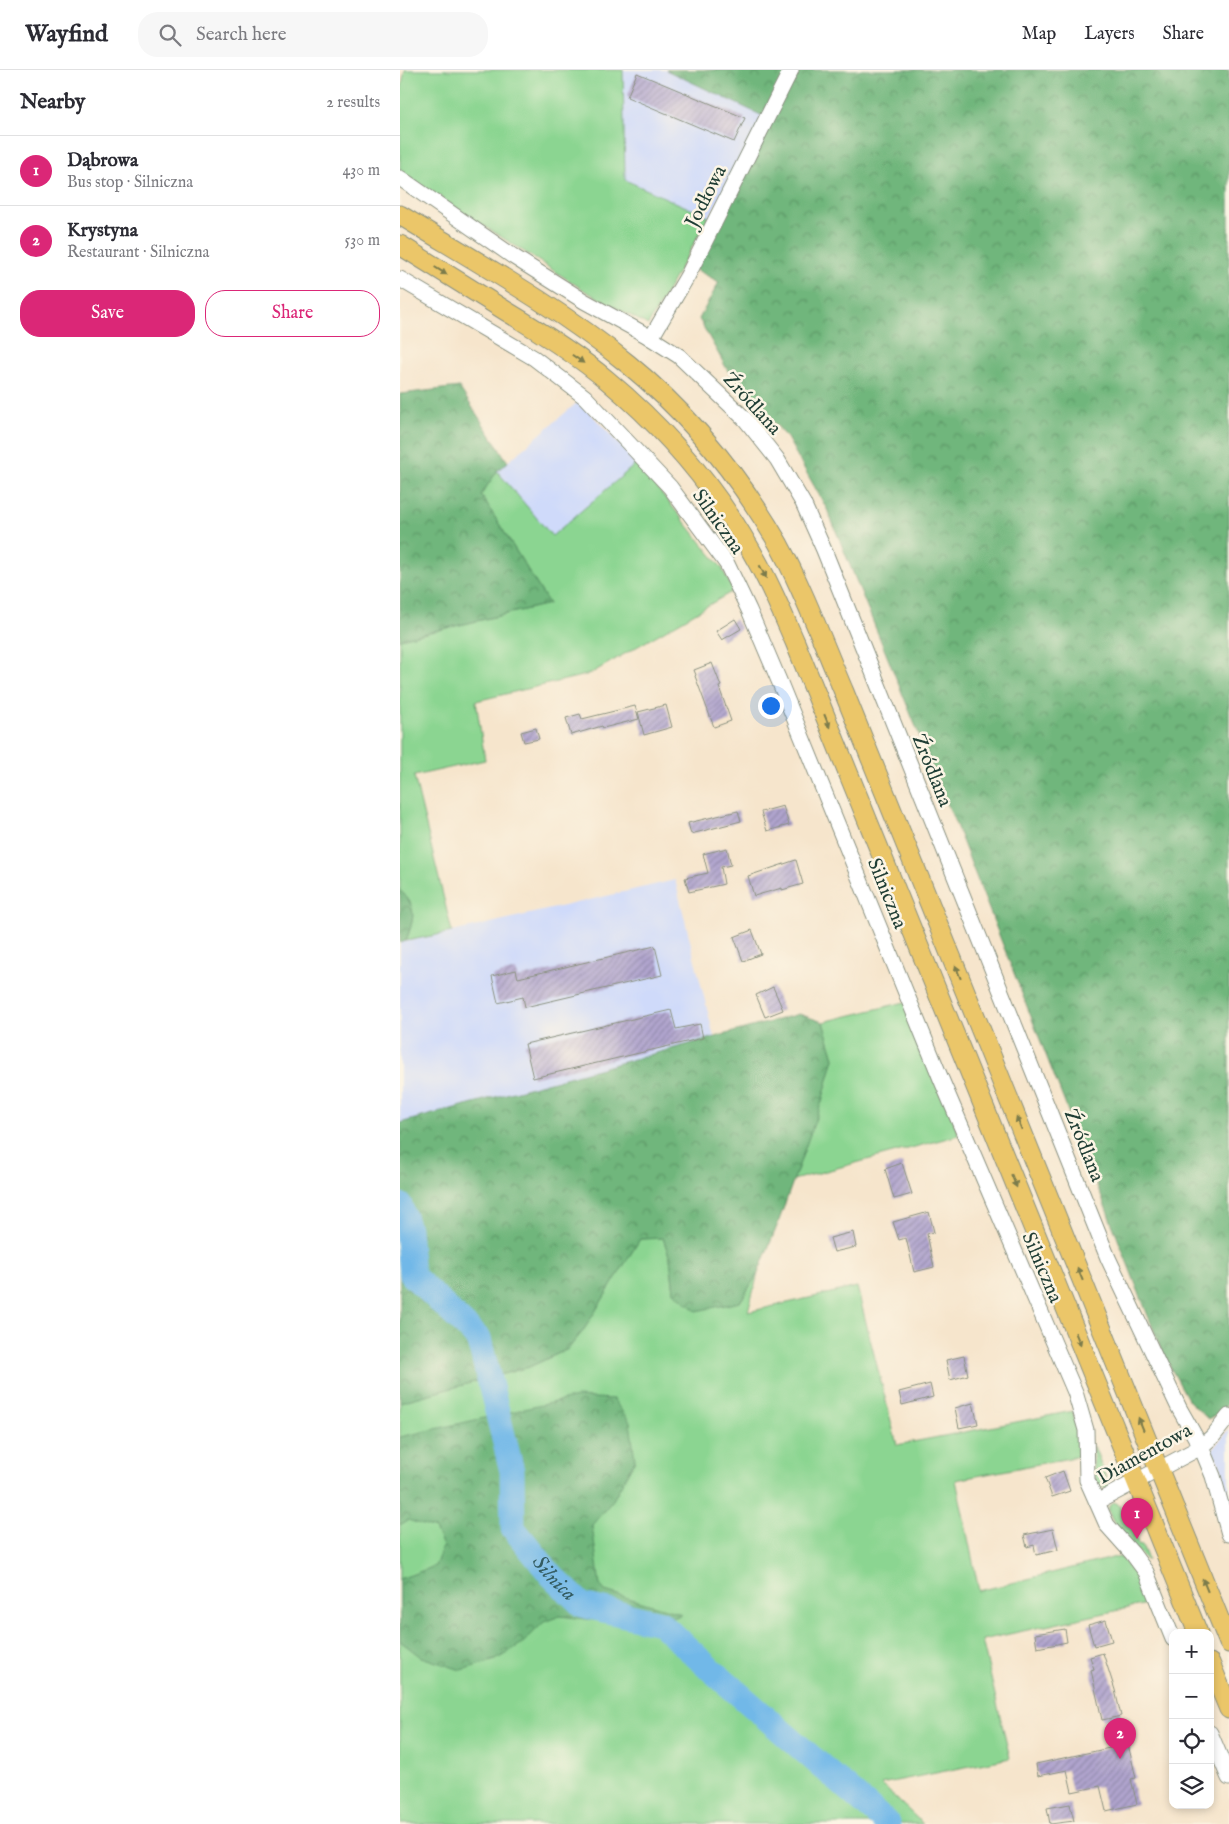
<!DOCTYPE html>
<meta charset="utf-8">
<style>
:root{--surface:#fff;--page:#f7f7f7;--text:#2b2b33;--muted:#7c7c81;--line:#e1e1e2;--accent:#db2777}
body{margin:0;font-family:"IM FELL English",serif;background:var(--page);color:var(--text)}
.controls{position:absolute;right:15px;bottom:15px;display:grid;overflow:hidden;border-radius:10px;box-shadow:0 2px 8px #0003}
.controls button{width:45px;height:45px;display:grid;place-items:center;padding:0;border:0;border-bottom:1px solid var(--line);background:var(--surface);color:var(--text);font:25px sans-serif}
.you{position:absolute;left:370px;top:635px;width:18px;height:18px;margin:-12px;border:4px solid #fff;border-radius:50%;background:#1a73e8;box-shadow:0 0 0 8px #1a73e833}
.badge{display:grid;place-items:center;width:32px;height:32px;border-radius:50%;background:var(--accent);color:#fff;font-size:16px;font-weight:700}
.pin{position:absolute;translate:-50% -41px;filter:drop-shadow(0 1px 2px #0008)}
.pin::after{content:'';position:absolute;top:26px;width:18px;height:15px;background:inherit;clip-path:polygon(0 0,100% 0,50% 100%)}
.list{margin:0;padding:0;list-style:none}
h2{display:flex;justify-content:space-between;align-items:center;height:65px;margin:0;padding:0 20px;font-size:21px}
h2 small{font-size:16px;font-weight:400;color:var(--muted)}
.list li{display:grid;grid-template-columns:32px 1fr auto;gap:15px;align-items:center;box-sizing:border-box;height:70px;padding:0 20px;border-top:1px solid var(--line)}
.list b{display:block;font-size:19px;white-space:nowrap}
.list p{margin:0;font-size:16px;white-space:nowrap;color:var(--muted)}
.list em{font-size:16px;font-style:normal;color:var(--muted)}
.actions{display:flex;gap:10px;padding:15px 20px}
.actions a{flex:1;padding:11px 0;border:1px solid var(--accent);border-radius:20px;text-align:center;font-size:18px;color:var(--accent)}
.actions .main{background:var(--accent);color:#fff}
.icon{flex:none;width:28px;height:28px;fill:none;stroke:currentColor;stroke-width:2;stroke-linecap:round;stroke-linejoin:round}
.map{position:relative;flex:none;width:829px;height:1754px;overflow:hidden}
header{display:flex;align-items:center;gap:30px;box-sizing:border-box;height:70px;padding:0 25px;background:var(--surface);border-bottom:1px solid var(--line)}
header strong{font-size:24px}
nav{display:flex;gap:28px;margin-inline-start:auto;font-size:18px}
.search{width:350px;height:45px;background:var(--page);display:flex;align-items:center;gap:12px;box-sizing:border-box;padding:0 18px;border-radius:20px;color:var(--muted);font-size:19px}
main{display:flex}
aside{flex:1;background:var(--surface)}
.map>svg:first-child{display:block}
.built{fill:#cfdafa}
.green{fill:#8bd591;stroke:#558962}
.forest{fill:url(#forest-crowns);stroke:#487a58}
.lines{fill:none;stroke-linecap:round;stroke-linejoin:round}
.river{stroke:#71b8e8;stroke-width:25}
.building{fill:url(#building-hatch)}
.minor-casing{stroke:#8a9180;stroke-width:17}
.major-casing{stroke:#8a9180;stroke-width:21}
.minor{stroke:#fff;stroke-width:15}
.major{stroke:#ebc669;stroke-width:19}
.oneway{fill:#7b7b4c}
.labels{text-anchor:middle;stroke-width:5;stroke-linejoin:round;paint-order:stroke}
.street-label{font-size:20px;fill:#1f3d34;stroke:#fcf5e5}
.water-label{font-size:21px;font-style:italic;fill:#345c61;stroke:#fcf5e5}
</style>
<header>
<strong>Wayfind</strong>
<div class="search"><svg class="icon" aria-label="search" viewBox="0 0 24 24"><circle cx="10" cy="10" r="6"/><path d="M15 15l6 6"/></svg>Search here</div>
<nav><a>Map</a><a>Layers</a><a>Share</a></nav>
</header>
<main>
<aside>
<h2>Nearby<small>2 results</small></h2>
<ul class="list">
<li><span class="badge">1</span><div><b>Dąbrowa</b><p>Bus stop · Silniczna</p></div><em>430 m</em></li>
<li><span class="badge">2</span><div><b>Krystyna</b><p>Restaurant · Silniczna</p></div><em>530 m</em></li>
</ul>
<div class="actions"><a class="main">Save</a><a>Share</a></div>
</aside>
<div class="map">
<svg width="829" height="1754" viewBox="0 0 829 1754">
<defs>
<pattern id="forest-crowns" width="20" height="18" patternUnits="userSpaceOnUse" patternTransform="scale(1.25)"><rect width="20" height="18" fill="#70b67b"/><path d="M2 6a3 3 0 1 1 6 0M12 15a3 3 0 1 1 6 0" fill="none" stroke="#5b9566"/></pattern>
<pattern id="building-hatch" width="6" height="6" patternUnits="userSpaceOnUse" patternTransform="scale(1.25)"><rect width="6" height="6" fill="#b0a4ce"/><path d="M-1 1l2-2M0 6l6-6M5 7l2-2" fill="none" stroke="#8f87a8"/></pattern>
</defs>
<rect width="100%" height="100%" fill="#fcf5e5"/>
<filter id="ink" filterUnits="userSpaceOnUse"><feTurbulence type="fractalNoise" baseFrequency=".02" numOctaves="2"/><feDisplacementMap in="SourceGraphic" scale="10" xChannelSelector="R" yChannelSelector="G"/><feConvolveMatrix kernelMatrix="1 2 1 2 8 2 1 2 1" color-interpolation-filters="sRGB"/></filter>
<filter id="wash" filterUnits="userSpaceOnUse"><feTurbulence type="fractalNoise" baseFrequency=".0096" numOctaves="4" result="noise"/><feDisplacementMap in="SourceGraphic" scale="20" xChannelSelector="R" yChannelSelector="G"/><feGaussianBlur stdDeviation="1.12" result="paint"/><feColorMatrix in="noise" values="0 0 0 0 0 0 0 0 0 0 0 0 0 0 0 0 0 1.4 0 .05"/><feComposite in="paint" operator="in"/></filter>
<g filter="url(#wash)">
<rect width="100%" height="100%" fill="#f6e5cc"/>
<g class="built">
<polygon points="223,0 266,0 365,47 309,147 225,110"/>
<polygon points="179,331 237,393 152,466 97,401"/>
<polygon points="275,810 314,967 0,1053 0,873 52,862"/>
<polygon points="829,1359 829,1440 821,1397 812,1380"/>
</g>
<g class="green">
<polygon points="5,0 223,0 225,110 309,147 248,255 187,222 0,102 0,26"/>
<path d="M237 393 322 498 333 521 190 604 76 631 85 690 14 706 52 862 6 871C13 850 19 838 0 820V569L149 534 81 425 97 401 152 466Z"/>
<polygon points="505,932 559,1065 393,1110 422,1031 434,988 423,952"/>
<polygon points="263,1168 270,1188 274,1222 340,1232 358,1203 348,1242 457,1217 497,1375 673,1341 680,1386 556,1410 579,1521 720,1486 733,1503 751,1533 582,1570 610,1688 481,1714 523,1754 0,1754 0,1332 129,1297 168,1279 183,1261 240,1169"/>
<path d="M694 1376 709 1415 707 1419C689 1415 693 1390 694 1376Z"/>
<path d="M714 1432 718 1434 737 1462 734 1464 739 1476 742 1475 748 1490H746C736 1478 706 1452 709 1436Z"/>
</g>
<g class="forest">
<polygon points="266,0 829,0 829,1332 822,1341 808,1349 789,1331 763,1284 556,755 427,439 386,366 328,301 299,249 319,212 293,198 365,47"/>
<polygon points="59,317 108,392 97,401 81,425 149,534 0,569 0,324"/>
<path d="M0 820C19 838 13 850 6 871L0 873Z"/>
<polygon points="399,944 423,952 434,988 422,1031 377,1156 358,1203 340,1232 296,1241 274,1222 270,1188 263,1168 240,1169 183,1261 168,1279 129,1297 0,1332 0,1053"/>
<polygon points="177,1327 213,1329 230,1352 235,1390 213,1430 192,1455 200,1515 205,1521 282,1544 253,1557 160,1546 144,1552 124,1572 96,1590 61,1600 21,1587 0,1571 0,1509 35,1496 43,1476 35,1459 8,1450 0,1455 0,1367"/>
</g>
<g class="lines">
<path class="river" id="s1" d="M0 1135 8 1159 12 1205 79 1269 112 1401 113 1458 151 1505 182 1535 260 1553 309 1598 488 1754"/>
</g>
<g id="blocks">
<g class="building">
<polygon points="237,3 345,48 334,72 227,27"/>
<polygon points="335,549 341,559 322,570 316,561"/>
<polygon points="312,593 321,616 319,617 331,651 314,657 295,606 296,605 294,600"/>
<polygon points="266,635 272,657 244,665 238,642"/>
<polygon points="235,636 239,649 203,658 202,656 171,665 166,648 180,644 182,649"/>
<polygon points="136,658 139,669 124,672 121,662"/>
<polygon points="383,736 389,755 367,761 361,742"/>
<polygon points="338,741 341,751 291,764 288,753"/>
<polygon points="327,778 331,795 321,797 324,814 289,822 285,808 308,803 303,784"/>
<polygon points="396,790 403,814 382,820 382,818 354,826 348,806"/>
<polygon points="352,860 361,884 343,891 334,867"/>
<polygon points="255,876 262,905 125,937 123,927 98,933 92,906 116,900 118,908"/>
<polygon points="373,917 383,940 365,947 356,925"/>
<polygon points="271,940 276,959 300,954 303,968 133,1008 125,974"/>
<polygon points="502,1093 512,1124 494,1129 485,1099"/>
<polygon points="529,1142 534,1162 527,1164 534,1197 514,1202 506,1168 499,1170 493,1152"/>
<polygon points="453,1162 456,1177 434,1182 430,1168"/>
<polygon points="564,1286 568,1305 550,1310 546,1290"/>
<polygon points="530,1314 533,1327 502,1335 499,1322"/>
<polygon points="573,1333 578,1354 559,1358 555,1338"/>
<polygon points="663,1401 670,1421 652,1427 645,1408"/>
<polygon points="653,1459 658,1480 636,1485 634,1475 627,1477 624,1465"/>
<polygon points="706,1550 712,1571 694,1576 688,1555"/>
<polygon points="665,1559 667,1572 637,1578 635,1564"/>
<polygon points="703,1583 715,1620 721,1646 702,1650 691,1600 694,1599 690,1587"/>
<polygon points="728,1674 736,1708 731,1709 737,1734 706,1741 700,1716 672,1722 667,1700 638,1706 636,1694"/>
<polygon points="670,1734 674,1751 650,1754 647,1738"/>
</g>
</g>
</g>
<g filter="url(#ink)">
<use href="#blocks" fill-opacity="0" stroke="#8a9180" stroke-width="1"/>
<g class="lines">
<defs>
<g id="minor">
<polyline points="0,108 114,187 184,231 246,265 279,286 345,349 377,389 403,433 424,480 708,1188 779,1338 801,1377 813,1406 829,1464"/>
<polyline points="0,209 134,288 185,327 270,417 327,494 349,540 380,613 541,1009 675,1322 686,1360 687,1410 707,1455 732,1483 746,1502 773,1569"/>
<polyline points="251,268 288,205 391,0"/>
<polyline points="697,1432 801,1377 813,1366 829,1346"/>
<polyline points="810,1663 829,1708"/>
</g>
<g id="major">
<path d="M0 145C77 192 158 237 228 294 288 343 339 406 378 473 404 521 423 573 444 622L829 1573"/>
<path d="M0 175C35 197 71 219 106 241 141 262 176 284 207 310 268 361 320 423 358 493 372 518 383 545 395 572L798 1563"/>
<polyline points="810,1593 829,1639"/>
</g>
</defs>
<use href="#minor" class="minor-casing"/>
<use href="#major" class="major-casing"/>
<use href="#minor" class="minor"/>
<use href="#major" class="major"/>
</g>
<defs><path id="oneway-solid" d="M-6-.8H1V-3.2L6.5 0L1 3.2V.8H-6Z" transform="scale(1.25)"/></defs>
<g class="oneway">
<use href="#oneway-solid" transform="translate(41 201) rotate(32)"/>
<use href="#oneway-solid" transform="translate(178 289) rotate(35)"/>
<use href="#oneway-solid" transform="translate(363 502) rotate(63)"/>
<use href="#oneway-solid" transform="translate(427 651) rotate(68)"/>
<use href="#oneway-solid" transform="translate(558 902) rotate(-112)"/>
<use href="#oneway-solid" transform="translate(619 1053) rotate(-112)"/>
<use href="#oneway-solid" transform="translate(614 1111) rotate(68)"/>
<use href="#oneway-solid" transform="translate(680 1204) rotate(-112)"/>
<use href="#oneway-solid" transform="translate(678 1269) rotate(68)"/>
<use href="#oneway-solid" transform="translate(741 1354) rotate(-112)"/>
<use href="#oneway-solid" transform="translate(805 1515) rotate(-112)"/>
</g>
</g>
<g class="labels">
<g class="street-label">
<text transform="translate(305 126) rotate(-63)" y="7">Jodłowa</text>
<text transform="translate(353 333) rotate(48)" y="7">Źródlana</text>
<text transform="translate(319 451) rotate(55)" y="7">Silniczna</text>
<text transform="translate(533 700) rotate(68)" y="7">Źródlana</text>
<text transform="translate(488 823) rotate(68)" y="7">Silniczna</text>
<text transform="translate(685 1075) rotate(68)" y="7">Źródlana</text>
<text transform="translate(643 1197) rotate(67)" y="7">Silniczna</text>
<text transform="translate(744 1383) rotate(-29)" y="7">Diamentowa</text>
</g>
<g class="water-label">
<text dy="7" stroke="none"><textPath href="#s1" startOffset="422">Silnica</textPath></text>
</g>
</g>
</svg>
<div class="controls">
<button>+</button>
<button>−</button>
<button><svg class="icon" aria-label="locate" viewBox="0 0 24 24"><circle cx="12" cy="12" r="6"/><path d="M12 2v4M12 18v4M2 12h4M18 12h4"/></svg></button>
<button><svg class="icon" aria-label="layers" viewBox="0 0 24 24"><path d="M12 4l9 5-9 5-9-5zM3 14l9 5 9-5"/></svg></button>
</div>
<div class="you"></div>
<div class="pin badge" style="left:737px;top:1469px">1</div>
<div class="pin badge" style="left:720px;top:1689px">2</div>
</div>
</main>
